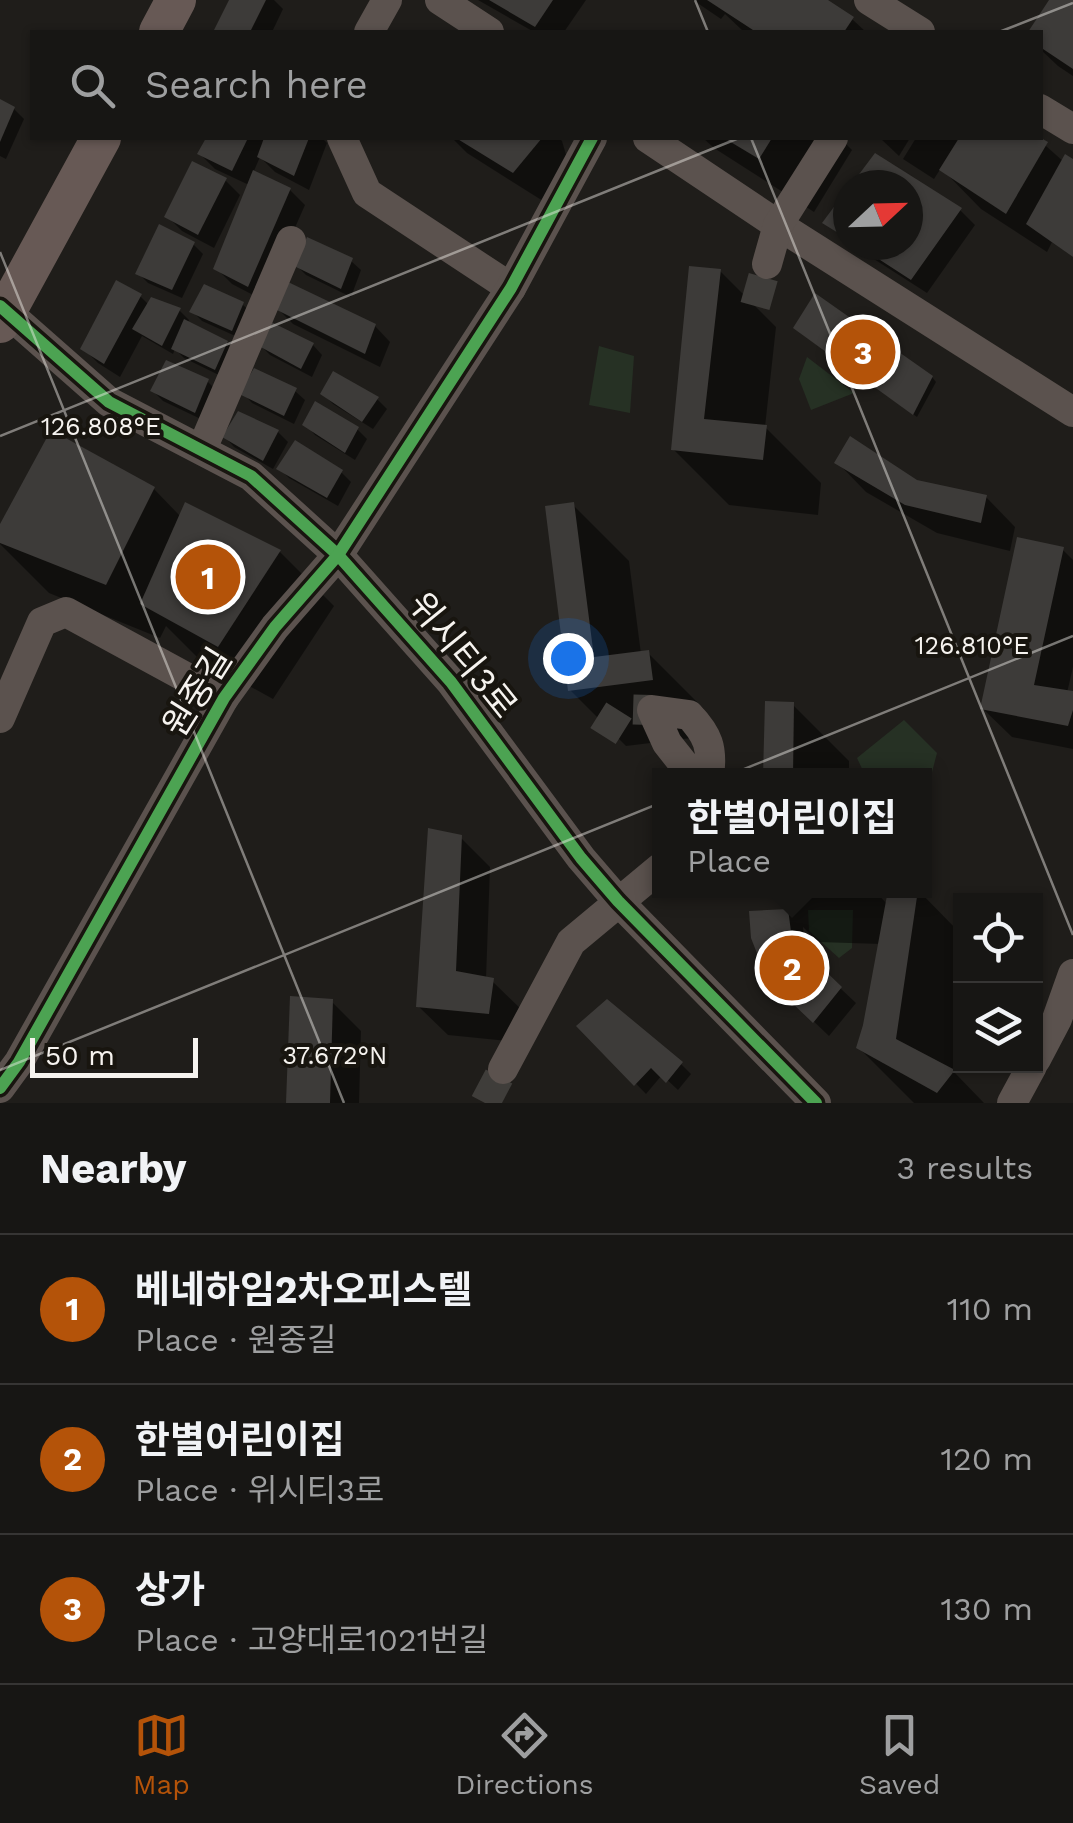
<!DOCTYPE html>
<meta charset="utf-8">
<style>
:root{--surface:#171614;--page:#201f1d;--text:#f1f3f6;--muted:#9e9fa0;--line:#363534;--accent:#b45309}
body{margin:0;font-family:"Work Sans","Noto Sans KR",sans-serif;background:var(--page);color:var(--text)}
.controls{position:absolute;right:30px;bottom:30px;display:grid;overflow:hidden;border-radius:0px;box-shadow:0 2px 8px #0004}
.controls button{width:90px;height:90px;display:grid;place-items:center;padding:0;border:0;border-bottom:2px solid var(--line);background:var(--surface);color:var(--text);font:50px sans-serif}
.compass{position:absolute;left:833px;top:170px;width:90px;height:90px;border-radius:50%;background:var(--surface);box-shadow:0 2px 8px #0004;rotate:68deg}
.scale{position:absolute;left:30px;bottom:25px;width:168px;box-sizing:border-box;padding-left:10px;border:5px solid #f6f3ef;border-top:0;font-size:28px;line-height:35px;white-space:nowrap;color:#f6f3ef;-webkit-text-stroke:8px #18150f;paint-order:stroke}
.you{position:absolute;left:568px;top:658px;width:35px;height:35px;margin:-25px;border:8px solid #fff;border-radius:50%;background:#1a73e8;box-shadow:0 0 0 15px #1a73e833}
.badge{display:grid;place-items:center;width:65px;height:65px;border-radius:50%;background:var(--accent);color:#fff;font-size:32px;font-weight:700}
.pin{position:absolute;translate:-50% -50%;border:5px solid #fff;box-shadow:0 2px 10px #0006}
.popup{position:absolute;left:652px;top:768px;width:280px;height:130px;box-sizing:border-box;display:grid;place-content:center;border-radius:0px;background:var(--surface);filter:drop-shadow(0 2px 8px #0005);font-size:32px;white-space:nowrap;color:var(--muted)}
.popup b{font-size:38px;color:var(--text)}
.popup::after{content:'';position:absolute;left:50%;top:100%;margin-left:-20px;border:20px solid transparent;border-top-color:var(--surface)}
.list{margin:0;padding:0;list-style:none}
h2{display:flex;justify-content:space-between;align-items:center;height:130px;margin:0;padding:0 40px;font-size:42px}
h2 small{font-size:32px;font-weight:400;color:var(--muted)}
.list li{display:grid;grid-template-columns:65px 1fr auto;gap:30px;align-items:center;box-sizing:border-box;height:150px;padding:0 40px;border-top:2px solid var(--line)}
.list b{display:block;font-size:38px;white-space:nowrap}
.list p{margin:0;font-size:32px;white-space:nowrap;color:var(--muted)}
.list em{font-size:32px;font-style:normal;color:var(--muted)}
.icon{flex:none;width:55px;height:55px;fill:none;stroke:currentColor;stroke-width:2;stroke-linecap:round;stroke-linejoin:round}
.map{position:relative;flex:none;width:1073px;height:1103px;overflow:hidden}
.search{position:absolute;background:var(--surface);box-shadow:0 2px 8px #0004;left:30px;right:30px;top:30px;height:110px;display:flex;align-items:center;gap:25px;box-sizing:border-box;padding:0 35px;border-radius:0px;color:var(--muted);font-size:38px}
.sheet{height:580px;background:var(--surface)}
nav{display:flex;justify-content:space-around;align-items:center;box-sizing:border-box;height:140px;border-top:2px solid var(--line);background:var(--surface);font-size:28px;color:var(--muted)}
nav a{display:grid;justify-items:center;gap:5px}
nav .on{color:var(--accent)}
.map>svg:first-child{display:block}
.green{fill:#263124}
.shadow{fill:#0007}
.building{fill:#3d3b39}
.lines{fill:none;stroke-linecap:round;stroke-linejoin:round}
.minor-tunnel{stroke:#3f3d3a;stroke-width:30;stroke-dasharray:30 15;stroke-linecap:butt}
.minor{stroke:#5b524e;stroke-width:30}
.major{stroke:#675955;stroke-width:40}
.cycleway-casing{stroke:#18150f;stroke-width:19}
.cycleway{stroke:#4ca352;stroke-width:12}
.ticks{fill:none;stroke:#f6f3ef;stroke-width:2.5;stroke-opacity:0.45}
.labels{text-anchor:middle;stroke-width:8;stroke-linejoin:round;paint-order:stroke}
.street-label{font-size:35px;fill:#f6f3ef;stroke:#18150f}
.ticks-label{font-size:25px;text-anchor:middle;fill:#f6f3ef;stroke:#18150f;stroke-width:8;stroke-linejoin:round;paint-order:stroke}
</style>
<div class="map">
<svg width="1073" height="1103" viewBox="0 0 1073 1103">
<rect width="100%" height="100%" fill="#1f1d1a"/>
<g class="green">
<polygon points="599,346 634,356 630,413 589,405"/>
<polygon points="807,357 854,393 811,410 799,379"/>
<polygon points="904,720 937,753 925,799 924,776 865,775 857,758"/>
<polygon points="808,910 853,910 852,948 839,958 809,931"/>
</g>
<g class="shadow">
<polygon points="232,0 274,0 283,9 272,32 216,32"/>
<polygon points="478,0 586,0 564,32 534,32"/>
<polygon points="693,0 824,0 852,19 866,32 744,32 725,14 721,19"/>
<polygon points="1052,0 1073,0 1073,76 1058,66 1040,49 1040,32 1031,32"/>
<polygon points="0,102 14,109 24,119 6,159 0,156"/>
<polygon points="208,138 322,138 327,143 309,190 275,172 260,157 253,173 290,190 305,205 263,300 232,284 216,268 249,185 215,169 200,154"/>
<polygon points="452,138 559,138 562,141 570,168 543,201 467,153"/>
<polygon points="703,138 840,138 852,150 814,212 714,148"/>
<polygon points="880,138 910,138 899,156"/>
<polygon points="916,138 1037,138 1064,162 1073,162 1073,257 1052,242 1047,252 981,209 941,168 934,179 903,159"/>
<polygon points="875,156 960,210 975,225 927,293 852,245 908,245 908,185 854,185"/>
<polygon points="225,180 240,195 214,248 182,231 167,216"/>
<polygon points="193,244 203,254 182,298 148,283 138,273"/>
<polygon points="351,261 361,270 351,297 306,275 297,266"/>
<polygon points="720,271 776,327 765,427 821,483 818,515 729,505 673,449"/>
<polygon points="205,287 243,305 253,314 242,339 202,321 192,311"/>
<polygon points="140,296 149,305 179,310 189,320 187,324 227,343 236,353 225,378 184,358 175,349 173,354 142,336 120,377 98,363 83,348"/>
<polygon points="278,309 375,326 390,342 380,367 293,324"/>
<polygon points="800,332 932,377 936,382 917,417"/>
<polygon points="260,345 313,345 322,355 312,377 270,355"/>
<polygon points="207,381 217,391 205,421 163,401 153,391"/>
<polygon points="295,391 305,400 294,424 252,403 243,393"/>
<polygon points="323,394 377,399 387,409 373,429 333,404"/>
<polygon points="239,414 278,432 288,442 273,469 234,447 225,437"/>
<polygon points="306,425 357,429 367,439 355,460 315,435"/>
<polygon points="837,462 986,497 1015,527 1010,551 937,533 866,492"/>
<polygon points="279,468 341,472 351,482 338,506 289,478"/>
<polygon points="154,489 181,517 280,552 334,606 273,699 198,658 166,626 160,638 49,593 0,544 0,530"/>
<polygon points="573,505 629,561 641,654 648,653 704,709 708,736 626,746 570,690"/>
<polygon points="1062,549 1073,560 1073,667 1067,693 1073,694 1073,749 1012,737 982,708"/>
<polygon points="793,705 849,761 849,776 765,776"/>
<polygon points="460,837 490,867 486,979 492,981 522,1010 518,1042 448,1035 418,1006"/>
<polygon points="767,890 874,890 888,905 891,890 918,890 960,933 960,1034 955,1073 984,1103 914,1103 859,1048 881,944 818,942 803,927 806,956 856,1003 829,1036 785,994 788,912"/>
<polygon points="292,999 332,1002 361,1031 359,1103 288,1103"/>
<polygon points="580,1026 681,1064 691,1074 678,1090 662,1075 646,1094"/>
</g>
<g class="building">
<polygon points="229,0 266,0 250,32 213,32"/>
<polygon points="489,0 553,0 535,27"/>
<polygon points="707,0 828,0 854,17 844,32 756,32"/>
<polygon points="1049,0 1073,0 1073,69 1040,47 1040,32 1028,32"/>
<polygon points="0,99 15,107 0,142"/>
<polygon points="206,138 248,138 232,171 197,154"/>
<polygon points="264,138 309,138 294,176 257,157"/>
<polygon points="456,138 542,138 513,173"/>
<polygon points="724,138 772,138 759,159"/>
<polygon points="959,138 1041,138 1048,142 1006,214 939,170"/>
<polygon points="875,153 962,208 911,280 857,245 908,245 908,185 851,185"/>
<polygon points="1065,154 1073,159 1073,257 1026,224"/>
<polygon points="192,161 227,178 198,235 164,217"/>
<polygon points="253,170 291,188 248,287 213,269"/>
<polygon points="848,188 848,239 822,223"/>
<polygon points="159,224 195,242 172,290 135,274"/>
<polygon points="307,237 353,258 341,289 294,266"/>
<polygon points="689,266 721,269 704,419 767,425 763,460 671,450"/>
<polygon points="116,280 142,294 104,364 80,349"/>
<polygon points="288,282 376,324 365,354 275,309"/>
<polygon points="204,284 244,302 232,331 189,312"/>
<polygon points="815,293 933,376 913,415 793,328"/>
<polygon points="151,297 181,308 162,346 132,329"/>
<polygon points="184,319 228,341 215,370 171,349"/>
<polygon points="269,321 314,343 301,369 257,345"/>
<polygon points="166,360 209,379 195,413 150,391"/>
<polygon points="254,368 297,388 284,416 239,394"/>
<polygon points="333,371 379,397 362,422 320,394"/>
<polygon points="315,401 359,427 345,453 302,425"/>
<polygon points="238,411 279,430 263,461 222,437"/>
<polygon points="51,430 155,487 106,585 0,543 0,524"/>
<polygon points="850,436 917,480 987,495 981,523 905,505 834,463"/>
<polygon points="295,440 343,470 327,498 276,469"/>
<polygon points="185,502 281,550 218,647 140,604"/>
<polygon points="574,502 594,657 649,650 653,680 568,691 545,506"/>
<polygon points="1017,537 1064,547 1034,685 1073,691 1073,710 1068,726 980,709"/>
<polygon points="765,701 794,702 793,776 763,776"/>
<polygon points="428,828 462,835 456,971 494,978 489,1014 416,1007"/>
<polygon points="888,890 918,890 896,1039 955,1070 937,1093 856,1048 863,1025"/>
<polygon points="788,909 792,939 842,987 813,1023 767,979 751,938 749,911"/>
<polygon points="290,996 333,999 330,1103 286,1103"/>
<polygon points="607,999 683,1062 666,1083 651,1068 634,1086 576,1026"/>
</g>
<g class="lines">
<g class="minor-tunnel">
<polyline points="755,306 767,264"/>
<polyline points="603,736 620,709 652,710"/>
<polyline points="485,1103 503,1069"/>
</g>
<g class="minor">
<polyline points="440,0 489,32"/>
<polyline points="869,0 920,32"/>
<polyline points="369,32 387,0"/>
<polyline points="1040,109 1073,129"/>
<polyline points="342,138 367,193 511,288"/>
<polyline points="648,138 778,225 1073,412"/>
<polyline points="767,264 778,225 833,138"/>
<polyline points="0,306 109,402 251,476 338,555 451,682 581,858 618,901 816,1103"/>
<polyline points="202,449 291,241"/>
<polyline points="0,718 42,622 66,612 224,698"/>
<path d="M693 776 667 743 652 710 689 715C708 735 713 748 709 776"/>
<polyline points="1036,1059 1057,1019 1073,974"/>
<polyline points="503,1069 571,942 660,868"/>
<polyline points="0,1088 19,1062 224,698 275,627 338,555 511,288 592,138"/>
<polyline points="1012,1103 1032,1066"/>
</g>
<g class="major">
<polyline points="159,32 176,0"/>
<polyline points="0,323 101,138"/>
</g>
<defs>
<g id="cycleway">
<polyline points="0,306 109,402 251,476 338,555 451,682 581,858 618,901 816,1103"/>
<polyline points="0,1088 19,1062 224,698 275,627 338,555 511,288 592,138"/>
</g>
</defs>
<use href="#cycleway" class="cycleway-casing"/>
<use href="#cycleway" class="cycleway"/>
</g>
<path class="ticks" d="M695 0 708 32M999 32 1073 3M751 138 1073 935M0 252 344 1103M0 436 739 138M0 1070 1073 636"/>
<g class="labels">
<g class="street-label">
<text transform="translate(463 655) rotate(51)" y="12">위시티3로</text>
<text transform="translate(197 692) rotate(-58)" y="12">원중길</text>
</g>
</g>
<g class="ticks-label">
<text x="101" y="435">126.808°E</text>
<text x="972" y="654">126.810°E</text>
<text x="335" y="1064">37.672°N</text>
</g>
</svg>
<div class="controls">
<button><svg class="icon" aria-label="locate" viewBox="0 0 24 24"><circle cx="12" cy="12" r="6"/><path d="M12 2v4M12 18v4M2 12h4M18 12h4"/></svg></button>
<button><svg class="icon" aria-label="layers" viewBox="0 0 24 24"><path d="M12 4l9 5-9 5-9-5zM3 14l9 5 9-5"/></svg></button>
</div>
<svg class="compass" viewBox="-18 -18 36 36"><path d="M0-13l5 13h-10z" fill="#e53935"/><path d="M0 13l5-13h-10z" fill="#9e9fa0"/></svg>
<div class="scale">50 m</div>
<div class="you"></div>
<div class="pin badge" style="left:208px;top:577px">1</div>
<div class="pin badge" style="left:792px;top:968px">2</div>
<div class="popup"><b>한별어린이집</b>Place</div>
<div class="pin badge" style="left:863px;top:352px">3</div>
<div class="search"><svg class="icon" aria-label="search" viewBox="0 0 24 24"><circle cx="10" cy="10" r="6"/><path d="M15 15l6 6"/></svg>Search here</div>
</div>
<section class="sheet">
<h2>Nearby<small>3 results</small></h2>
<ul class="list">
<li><span class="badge">1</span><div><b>베네하임2차오피스텔</b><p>Place · 원중길</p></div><em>110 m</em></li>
<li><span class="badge">2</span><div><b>한별어린이집</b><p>Place · 위시티3로</p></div><em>120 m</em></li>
<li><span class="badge">3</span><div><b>상가</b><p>Place · 고양대로1021번길</p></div><em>130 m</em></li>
</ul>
</section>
<nav>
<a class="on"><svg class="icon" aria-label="map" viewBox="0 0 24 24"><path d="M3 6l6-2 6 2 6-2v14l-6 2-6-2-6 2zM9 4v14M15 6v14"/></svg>Map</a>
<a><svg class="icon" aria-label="directions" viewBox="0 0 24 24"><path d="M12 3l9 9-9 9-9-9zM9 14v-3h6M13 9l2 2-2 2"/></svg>Directions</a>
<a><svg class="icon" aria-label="saved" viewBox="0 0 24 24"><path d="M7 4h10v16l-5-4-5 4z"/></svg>Saved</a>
</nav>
